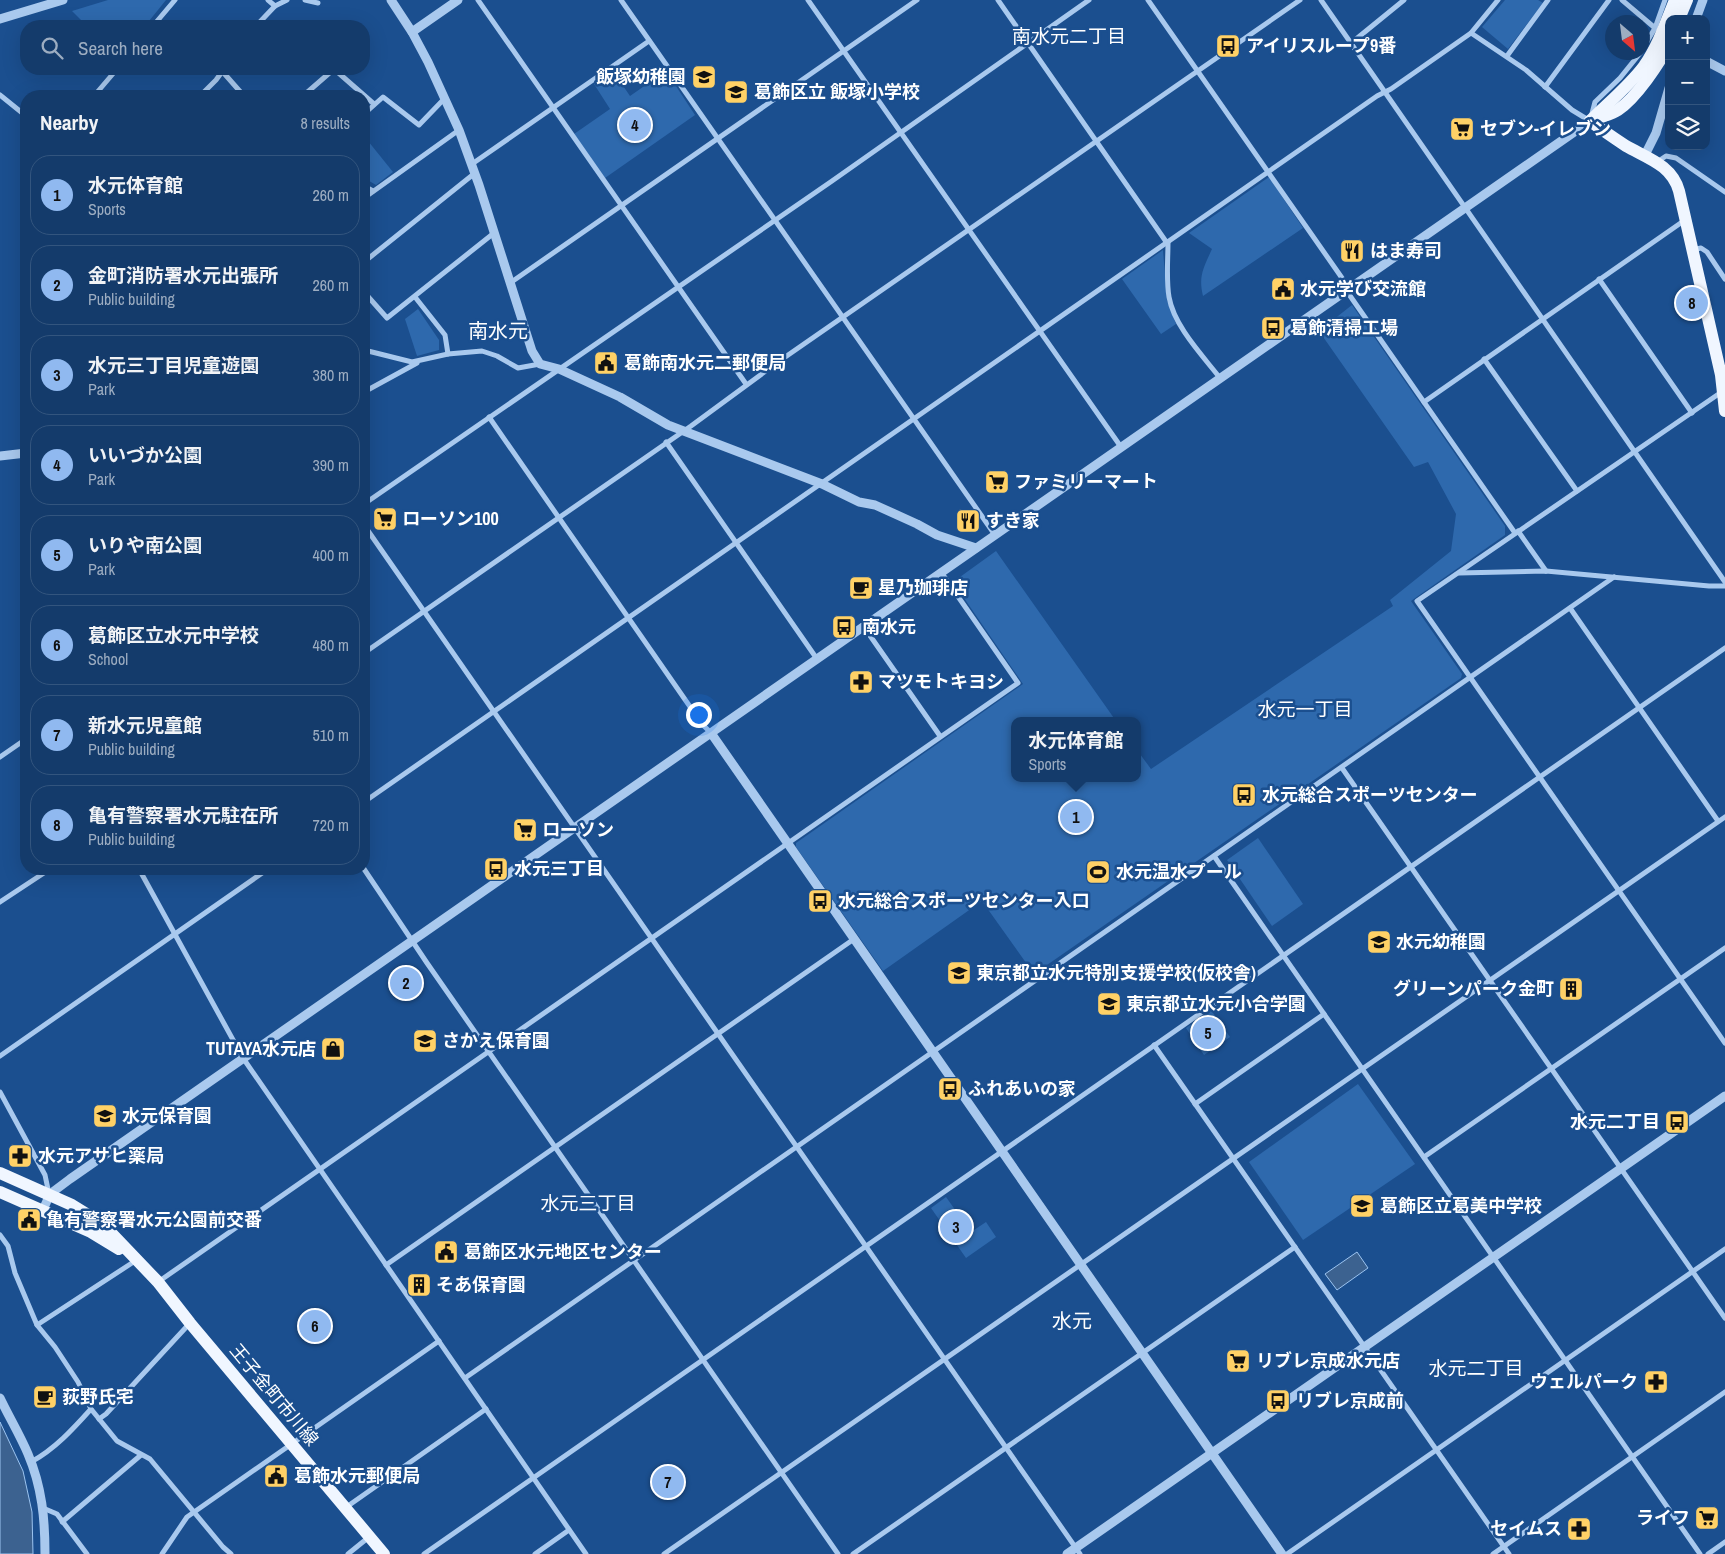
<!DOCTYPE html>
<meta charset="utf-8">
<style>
:root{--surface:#143b6b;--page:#1d4271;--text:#f1f3f6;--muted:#9dadc1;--line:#33557e;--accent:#90b9f0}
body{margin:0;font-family:"Archivo Narrow","Noto Sans JP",sans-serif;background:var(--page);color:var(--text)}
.controls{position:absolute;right:15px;top:15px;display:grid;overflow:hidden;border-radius:10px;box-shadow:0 5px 20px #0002}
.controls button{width:45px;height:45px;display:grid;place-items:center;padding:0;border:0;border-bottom:1px solid var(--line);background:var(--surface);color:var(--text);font:25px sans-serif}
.compass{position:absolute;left:1605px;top:15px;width:45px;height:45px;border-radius:50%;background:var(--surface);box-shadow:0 5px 20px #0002;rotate:152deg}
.you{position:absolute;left:698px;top:714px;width:18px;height:18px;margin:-12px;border:4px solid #fff;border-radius:50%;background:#1a73e8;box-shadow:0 0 0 8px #1a73e833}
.badge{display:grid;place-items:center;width:32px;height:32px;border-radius:50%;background:var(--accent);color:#111;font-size:16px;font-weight:700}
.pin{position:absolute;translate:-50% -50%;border:2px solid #fff;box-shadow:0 1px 5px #0006}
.popup{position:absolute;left:1011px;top:717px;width:130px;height:65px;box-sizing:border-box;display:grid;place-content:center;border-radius:10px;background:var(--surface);filter:drop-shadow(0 1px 4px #0005);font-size:16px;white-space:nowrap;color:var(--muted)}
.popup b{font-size:19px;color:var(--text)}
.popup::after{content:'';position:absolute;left:50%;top:100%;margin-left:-10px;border:10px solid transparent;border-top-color:var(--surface)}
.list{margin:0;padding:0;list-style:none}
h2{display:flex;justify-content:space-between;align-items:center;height:65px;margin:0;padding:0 20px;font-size:21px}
h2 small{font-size:16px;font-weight:400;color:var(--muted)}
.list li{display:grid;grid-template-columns:32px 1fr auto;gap:15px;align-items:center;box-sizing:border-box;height:80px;margin:0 10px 10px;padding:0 10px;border:1px solid var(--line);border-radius:20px}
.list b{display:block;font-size:19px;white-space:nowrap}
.list p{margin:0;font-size:16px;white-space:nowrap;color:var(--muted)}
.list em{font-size:16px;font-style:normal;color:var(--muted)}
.icon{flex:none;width:28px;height:28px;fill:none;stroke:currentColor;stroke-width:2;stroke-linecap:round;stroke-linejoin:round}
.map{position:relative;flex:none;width:1725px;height:1554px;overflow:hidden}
.search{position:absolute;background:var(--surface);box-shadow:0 5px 20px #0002;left:20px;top:20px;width:350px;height:55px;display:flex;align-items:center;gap:12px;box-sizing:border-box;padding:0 18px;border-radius:20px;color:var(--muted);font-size:19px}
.panel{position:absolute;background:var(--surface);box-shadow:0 5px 20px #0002;left:20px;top:90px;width:350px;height:785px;border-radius:20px}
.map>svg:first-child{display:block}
.green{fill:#2e69ad}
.water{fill:#3c6290;stroke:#9cc4f0}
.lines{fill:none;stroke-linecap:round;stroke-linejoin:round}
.minor{stroke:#a9c9ee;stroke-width:5}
.tertiary{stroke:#a9c9ee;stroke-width:9}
.primary{stroke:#f0f6ff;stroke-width:12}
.labels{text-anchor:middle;stroke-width:5;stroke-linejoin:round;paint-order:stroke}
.poi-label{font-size:18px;font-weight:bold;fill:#fff;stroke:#1b4f8f;text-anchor:start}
.street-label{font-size:18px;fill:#fff;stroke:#1b4f8f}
.neighbourhood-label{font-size:19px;fill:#fff;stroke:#1b4f8f}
.quarter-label{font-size:20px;fill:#fff;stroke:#1b4f8f}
</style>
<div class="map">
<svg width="1725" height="1554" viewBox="0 0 1725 1554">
<rect width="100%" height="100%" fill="#1b4f8f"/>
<g class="green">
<polygon points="108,0 166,0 145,26 87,26 72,11"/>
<polygon points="1505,0 1538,0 1543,3 1508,49 1482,27"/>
<polygon points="613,71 630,96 666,71 695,115 605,178 574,134 610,109 594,84"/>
<polygon points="364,136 393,172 376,185 364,178"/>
<path d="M1269 177 1303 228 1203 296C1198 276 1204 267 1212 249L1189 233Z"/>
<polygon points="1163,250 1167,300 1176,324 1161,334 1122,279"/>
<polygon points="1352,305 1505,526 1505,535 1411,601 1462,674 1461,678 1034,974 982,901 883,971 796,847 796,843 1023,684 953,582 996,551 1116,721 1015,721 1015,778 1137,778 1137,750 1151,769 1393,606 1390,600 1451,551 1456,514 1428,462 1414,467 1319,331"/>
<polygon points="418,309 439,340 439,350 417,356 405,319"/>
<polygon points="1258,838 1303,904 1272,926 1227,860"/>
<polygon points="1211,1010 1230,1037 1204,1055 1186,1028"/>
<polygon points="1358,1084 1415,1164 1303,1240 1249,1162"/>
<polygon points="946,1197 971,1232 986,1222 996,1237 966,1258 931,1208"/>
</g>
<g class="water">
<polygon points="1357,1252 1368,1268 1337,1290 1325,1274"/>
<polygon points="0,1422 23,1471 32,1512 33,1554 0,1554"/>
</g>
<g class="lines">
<g class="minor">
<polyline points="268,0 275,6"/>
<polyline points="305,0 318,3"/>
<polyline points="478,0 746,384"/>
<polyline points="621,0 995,535"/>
<polyline points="808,0 1121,447"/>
<polyline points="998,0 1167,243"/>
<polyline points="1148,0 1342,278 1346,290 1515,533"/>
<polyline points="1321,0 1725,582"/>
<polyline points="1622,0 1655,28"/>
<polyline points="153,26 175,0"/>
<polyline points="256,26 275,6 287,0"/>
<polyline points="1471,33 1498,0"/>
<polyline points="1350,44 1404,0"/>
<polyline points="1642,50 1655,28 1665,0"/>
<polyline points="1507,56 1548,0"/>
<polyline points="334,69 374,104"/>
<polyline points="222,71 244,96"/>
<polyline points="1545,87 1609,0"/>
<polyline points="0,95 26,116"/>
<polyline points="94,96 117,69"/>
<polyline points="200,96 216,80 224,69"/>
<polyline points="303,96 334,69"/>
<polyline points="364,114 383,97 419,125 445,98"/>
<polyline points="1657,162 1666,156 1676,158 1725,192"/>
<polyline points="472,164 649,41"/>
<polyline points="364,186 373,191"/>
<polyline points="364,198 459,130"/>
<path d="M1168 242C1168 260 1166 279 1169 297 1174 326 1202 355 1220 378"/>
<polyline points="1692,250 1701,248 1707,252 1725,279"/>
<polyline points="364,262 475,173"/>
<polyline points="1599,279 1692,413"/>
<polyline points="510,283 917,0"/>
<polyline points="364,292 387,318 494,233"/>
<polyline points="415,297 445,335 448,354"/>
<polyline points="364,350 412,362 448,354 482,351 497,356 518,368 540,364"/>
<polyline points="1484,359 1577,491"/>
<polyline points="1723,391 1417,601 1725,1043"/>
<polyline points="364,392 417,363"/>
<polyline points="1424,402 1685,220"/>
<polyline points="489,417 702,724 711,733"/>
<polyline points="666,442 817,659"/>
<polyline points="364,504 832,181 1089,0"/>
<polyline points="364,525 1080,1554"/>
<polyline points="1518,531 1546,571"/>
<polyline points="1459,573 1546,571 1709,586 1725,586"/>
<polyline points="1570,608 1718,821"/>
<polyline points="864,627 940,736"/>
<polyline points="364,653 691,426 778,362 1300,0"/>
<polyline points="0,757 26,739"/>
<polyline points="1342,768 1725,1318"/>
<polyline points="364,802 1377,96 1391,89 1471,33 1526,70 1572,110 1590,121 1595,102 1620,78 1641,52"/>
<polyline points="1214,856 1700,1554"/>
<polyline points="139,869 243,1058 586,1554"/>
<polyline points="364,869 427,963 838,1554"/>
<polyline points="0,902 50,869"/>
<polyline points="1154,1045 1509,1554"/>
<polyline points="0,1056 268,869"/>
<polyline points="0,1092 45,1175 49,1194"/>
<polyline points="1195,1104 1324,1014"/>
<polyline points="1424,1157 1725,948"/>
<polyline points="0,1235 8,1246 15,1273 37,1325 55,1347 78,1382 91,1409 117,1441 150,1459 223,1547 231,1554"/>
<polyline points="386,1265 854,939"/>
<polyline points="158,1282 1018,683 941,572"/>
<polyline points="37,1325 135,1261"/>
<polyline points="465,1378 1614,577"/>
<polyline points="99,1419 106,1414 190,1323"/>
<path d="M31 1462C55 1449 73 1429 91 1409"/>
<polyline points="43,1508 57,1514 87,1554"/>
<polyline points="345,1508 486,1409"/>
<polyline points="62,1522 141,1455"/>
<polyline points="162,1554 187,1517 439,1341"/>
<polyline points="348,1554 369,1537"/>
<polyline points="424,1554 1725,648"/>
<polyline points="535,1554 569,1530"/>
<polyline points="664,1554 1725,817"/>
<polyline points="853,1554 1295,1247"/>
<polyline points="1287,1554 1725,1249"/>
<polyline points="1493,1554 1725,1392"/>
<polyline points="1708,1554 1725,1542"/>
</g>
<g class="tertiary">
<polyline points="391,0 412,32 428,62 459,130 479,185 532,351 540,364 559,369 620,397 668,425 822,484 859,502 875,505 917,524 937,535 976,548"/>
<polyline points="0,19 63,0"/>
<polyline points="1696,19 1703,0"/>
<polyline points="412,32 458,0"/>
<polyline points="1706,61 1725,71"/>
<polyline points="1645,155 1656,133 1669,88"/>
<polyline points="0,456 26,453"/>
<polyline points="711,733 1282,1554"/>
<polyline points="43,1210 50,1194 70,1179 1590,121"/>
<path d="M0 1398C9 1417 20 1435 28 1454 42 1487 45 1519 45 1554"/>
<polyline points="1067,1554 1725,1096"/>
</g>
<g class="primary">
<polyline points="1679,19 1687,0"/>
<path d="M1596 119C1603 116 1612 114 1618 110 1636 98 1660 63 1669 44"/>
<path d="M1590 121C1602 130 1614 138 1626 146 1647 158 1672 165 1679 191L1721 375 1725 411"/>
<path d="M1590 121C1608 103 1629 86 1644 66 1658 46 1666 22 1675 0"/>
<polyline points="0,1173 72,1205 98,1221 113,1235 158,1282 190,1323 384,1554"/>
<polyline points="0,1192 91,1232 119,1249"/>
</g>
</g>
<defs>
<symbol id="bus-square" viewBox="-11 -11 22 22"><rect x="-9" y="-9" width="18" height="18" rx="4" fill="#ffd166" stroke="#1b4f8f"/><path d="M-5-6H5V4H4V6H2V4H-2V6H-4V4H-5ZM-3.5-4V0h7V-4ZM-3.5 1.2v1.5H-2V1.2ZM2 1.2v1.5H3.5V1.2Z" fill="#111"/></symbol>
<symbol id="school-square" viewBox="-11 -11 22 22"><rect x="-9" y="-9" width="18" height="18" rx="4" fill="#ffd166" stroke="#1b4f8f"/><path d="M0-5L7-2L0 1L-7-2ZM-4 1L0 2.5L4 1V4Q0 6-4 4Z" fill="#111"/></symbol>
<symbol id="supermarket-square" viewBox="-11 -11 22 22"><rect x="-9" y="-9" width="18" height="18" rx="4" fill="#ffd166" stroke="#1b4f8f"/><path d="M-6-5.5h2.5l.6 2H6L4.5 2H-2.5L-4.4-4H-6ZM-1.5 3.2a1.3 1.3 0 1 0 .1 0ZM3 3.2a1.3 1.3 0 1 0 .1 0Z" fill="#111"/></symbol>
<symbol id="restaurant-square" viewBox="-11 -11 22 22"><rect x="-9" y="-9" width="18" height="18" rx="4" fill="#ffd166" stroke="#1b4f8f"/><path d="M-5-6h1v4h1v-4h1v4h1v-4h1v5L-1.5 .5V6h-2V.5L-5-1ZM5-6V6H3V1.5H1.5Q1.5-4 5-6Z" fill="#111"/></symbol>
<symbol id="civic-square" viewBox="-11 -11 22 22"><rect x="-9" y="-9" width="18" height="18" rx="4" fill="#ffd166" stroke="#1b4f8f"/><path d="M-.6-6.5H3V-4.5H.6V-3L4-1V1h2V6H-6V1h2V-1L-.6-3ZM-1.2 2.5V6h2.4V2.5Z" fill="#111"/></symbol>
<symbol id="cafe-square" viewBox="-11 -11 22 22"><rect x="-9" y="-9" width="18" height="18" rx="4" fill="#ffd166" stroke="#1b4f8f"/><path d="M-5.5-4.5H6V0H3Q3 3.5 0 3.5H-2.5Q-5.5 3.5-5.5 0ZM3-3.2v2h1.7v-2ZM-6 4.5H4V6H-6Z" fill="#111"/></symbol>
<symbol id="pharmacy-square" viewBox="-11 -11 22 22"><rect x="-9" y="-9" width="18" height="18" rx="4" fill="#ffd166" stroke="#1b4f8f"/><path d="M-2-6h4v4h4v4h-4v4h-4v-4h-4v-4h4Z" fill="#111"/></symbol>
<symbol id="stadium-square" viewBox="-11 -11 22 22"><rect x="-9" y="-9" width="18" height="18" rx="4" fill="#ffd166" stroke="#1b4f8f"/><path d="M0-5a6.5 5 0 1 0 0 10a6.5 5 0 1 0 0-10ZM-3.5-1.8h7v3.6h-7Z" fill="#111"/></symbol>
<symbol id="building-square" viewBox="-11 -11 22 22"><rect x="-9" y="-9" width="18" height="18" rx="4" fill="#ffd166" stroke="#1b4f8f"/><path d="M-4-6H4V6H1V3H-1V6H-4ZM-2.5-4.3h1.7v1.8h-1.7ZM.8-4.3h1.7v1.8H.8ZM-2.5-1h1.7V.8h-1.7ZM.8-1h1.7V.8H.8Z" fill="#111"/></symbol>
<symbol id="shop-square" viewBox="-11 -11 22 22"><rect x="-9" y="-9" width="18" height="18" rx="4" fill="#ffd166" stroke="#1b4f8f"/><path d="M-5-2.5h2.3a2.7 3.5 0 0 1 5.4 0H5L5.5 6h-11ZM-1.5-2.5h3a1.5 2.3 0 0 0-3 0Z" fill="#111"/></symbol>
</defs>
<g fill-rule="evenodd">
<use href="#bus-square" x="1214" y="32" width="28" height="28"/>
<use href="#school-square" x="690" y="63" width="28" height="28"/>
<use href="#school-square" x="722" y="78" width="28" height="28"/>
<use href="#supermarket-square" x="1448" y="115" width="28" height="28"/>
<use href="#restaurant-square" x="1338" y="237" width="28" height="28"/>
<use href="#civic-square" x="1269" y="275" width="28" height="28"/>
<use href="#bus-square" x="1259" y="314" width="28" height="28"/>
<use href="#civic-square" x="592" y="349" width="28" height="28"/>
<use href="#supermarket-square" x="983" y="468" width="28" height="28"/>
<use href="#supermarket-square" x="371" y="505" width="28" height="28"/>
<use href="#restaurant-square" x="954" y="507" width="28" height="28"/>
<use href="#cafe-square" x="847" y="574" width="28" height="28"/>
<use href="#bus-square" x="830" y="613" width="28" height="28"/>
<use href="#pharmacy-square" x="847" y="668" width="28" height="28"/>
<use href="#bus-square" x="1230" y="781" width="28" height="28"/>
<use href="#supermarket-square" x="511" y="816" width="28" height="28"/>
<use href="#bus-square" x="482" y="855" width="28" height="28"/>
<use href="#stadium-square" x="1084" y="858" width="28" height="28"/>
<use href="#bus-square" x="806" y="887" width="28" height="28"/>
<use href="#school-square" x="1365" y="928" width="28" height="28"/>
<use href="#school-square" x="945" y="959" width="28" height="28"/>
<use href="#building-square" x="1557" y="975" width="28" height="28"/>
<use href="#school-square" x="1095" y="990" width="28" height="28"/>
<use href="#school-square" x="411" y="1027" width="28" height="28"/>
<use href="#shop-square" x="319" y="1035" width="28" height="28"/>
<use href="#bus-square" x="936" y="1075" width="28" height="28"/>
<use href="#school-square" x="91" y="1102" width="28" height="28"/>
<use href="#bus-square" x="1663" y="1108" width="28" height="28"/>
<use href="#pharmacy-square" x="6" y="1142" width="28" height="28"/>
<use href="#school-square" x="1348" y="1192" width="28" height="28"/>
<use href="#civic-square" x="15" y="1206" width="28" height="28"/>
<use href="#civic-square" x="432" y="1238" width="28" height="28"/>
<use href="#building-square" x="405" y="1271" width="28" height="28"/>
<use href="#supermarket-square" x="1224" y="1347" width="28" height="28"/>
<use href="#pharmacy-square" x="1642" y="1368" width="28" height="28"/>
<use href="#cafe-square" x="31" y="1383" width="28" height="28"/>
<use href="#bus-square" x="1264" y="1387" width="28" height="28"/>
<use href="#civic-square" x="262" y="1462" width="28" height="28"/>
<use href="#supermarket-square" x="1693" y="1504" width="28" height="28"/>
<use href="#pharmacy-square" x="1565" y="1515" width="28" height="28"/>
</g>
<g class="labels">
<g class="poi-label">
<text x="1246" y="52">アイリスループ9番</text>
<text x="686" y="83" text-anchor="end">飯塚幼稚園</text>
<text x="754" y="98">葛飾区立 飯塚小学校</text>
<text x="1480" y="135">セブン-イレブン</text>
<text x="1370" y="257">はま寿司</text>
<text x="1300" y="295">水元学び交流館</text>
<text x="1290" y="334">葛飾清掃工場</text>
<text x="624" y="369">葛飾南水元二郵便局</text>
<text x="1014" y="488">ファミリーマート</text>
<text x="402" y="525">ローソン100</text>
<text x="986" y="527">すき家</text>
<text x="878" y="594">星乃珈琲店</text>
<text x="862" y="633">南水元</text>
<text x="878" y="688">マツモトキヨシ</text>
<text x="1262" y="801">水元総合スポーツセンター</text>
<text x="542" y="836">ローソン</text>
<text x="514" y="875">水元三丁目</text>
<text x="1116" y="878">水元温水プール</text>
<text x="838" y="907">水元総合スポーツセンター入口</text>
<text x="1396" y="948">水元幼稚園</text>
<text x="976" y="979">東京都立水元特別支援学校(仮校舎)</text>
<text x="1554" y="995" text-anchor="end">グリーンパーク金町</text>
<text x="1126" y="1010">東京都立水元小合学園</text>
<text x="442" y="1047">さかえ保育園</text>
<text x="316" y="1055" text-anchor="end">TUTAYA水元店</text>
<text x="968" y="1095">ふれあいの家</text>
<text x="122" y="1122">水元保育園</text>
<text x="1660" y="1128" text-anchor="end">水元二丁目</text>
<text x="38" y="1162">水元アサヒ薬局</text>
<text x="1380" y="1212">葛飾区立葛美中学校</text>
<text x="46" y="1226">亀有警察署水元公園前交番</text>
<text x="464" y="1258">葛飾区水元地区センター</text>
<text x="436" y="1291">そあ保育園</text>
<text x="1256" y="1367">リブレ京成水元店</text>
<text x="1638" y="1388" text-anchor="end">ウェルパーク</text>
<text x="62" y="1403">荻野氏宅</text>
<text x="1296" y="1407">リブレ京成前</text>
<text x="294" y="1482">葛飾水元郵便局</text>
<text x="1690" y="1524" text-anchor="end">ライフ</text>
<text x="1562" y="1535" text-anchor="end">セイムス</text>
</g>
<g class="street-label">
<text transform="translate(274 1395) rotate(50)" y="6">王子金町市川線</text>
</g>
<g class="neighbourhood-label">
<text x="1069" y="43">南水元二丁目</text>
<text x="1305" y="716">水元一丁目</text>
<text x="588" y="1210">水元三丁目</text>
<text x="1476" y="1375">水元二丁目</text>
</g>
<g class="quarter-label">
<text x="498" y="338">南水元</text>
<text x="1072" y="1328">水元</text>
</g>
</g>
</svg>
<div class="controls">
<button>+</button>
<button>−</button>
<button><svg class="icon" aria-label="layers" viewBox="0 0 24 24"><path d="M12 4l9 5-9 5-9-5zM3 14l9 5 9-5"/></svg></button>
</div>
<svg class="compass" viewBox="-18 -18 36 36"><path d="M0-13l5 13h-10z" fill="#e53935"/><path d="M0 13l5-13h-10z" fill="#9dadc1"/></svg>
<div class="you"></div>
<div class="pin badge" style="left:1076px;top:817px">1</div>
<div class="popup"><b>水元体育館</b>Sports</div>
<div class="pin badge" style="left:406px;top:983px">2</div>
<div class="pin badge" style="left:956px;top:1227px">3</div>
<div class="pin badge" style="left:635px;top:125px">4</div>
<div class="pin badge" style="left:1208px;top:1033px">5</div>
<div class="pin badge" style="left:315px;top:1326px">6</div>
<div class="pin badge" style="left:668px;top:1482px">7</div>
<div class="pin badge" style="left:1692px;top:303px">8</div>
<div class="search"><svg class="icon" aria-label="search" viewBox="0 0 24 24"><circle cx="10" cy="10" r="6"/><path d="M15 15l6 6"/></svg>Search here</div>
<section class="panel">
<h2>Nearby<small>8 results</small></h2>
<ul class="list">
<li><span class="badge">1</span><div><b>水元体育館</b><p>Sports</p></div><em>260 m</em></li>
<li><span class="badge">2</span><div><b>金町消防署水元出張所</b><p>Public building</p></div><em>260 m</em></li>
<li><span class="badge">3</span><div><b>水元三丁目児童遊園</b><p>Park</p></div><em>380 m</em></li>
<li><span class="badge">4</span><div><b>いいづか公園</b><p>Park</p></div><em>390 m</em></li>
<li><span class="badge">5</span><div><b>いりや南公園</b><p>Park</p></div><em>400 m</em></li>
<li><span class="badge">6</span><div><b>葛飾区立水元中学校</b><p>School</p></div><em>480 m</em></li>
<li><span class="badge">7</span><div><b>新水元児童館</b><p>Public building</p></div><em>510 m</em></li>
<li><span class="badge">8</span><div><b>亀有警察署水元駐在所</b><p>Public building</p></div><em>720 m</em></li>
</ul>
</section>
</div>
